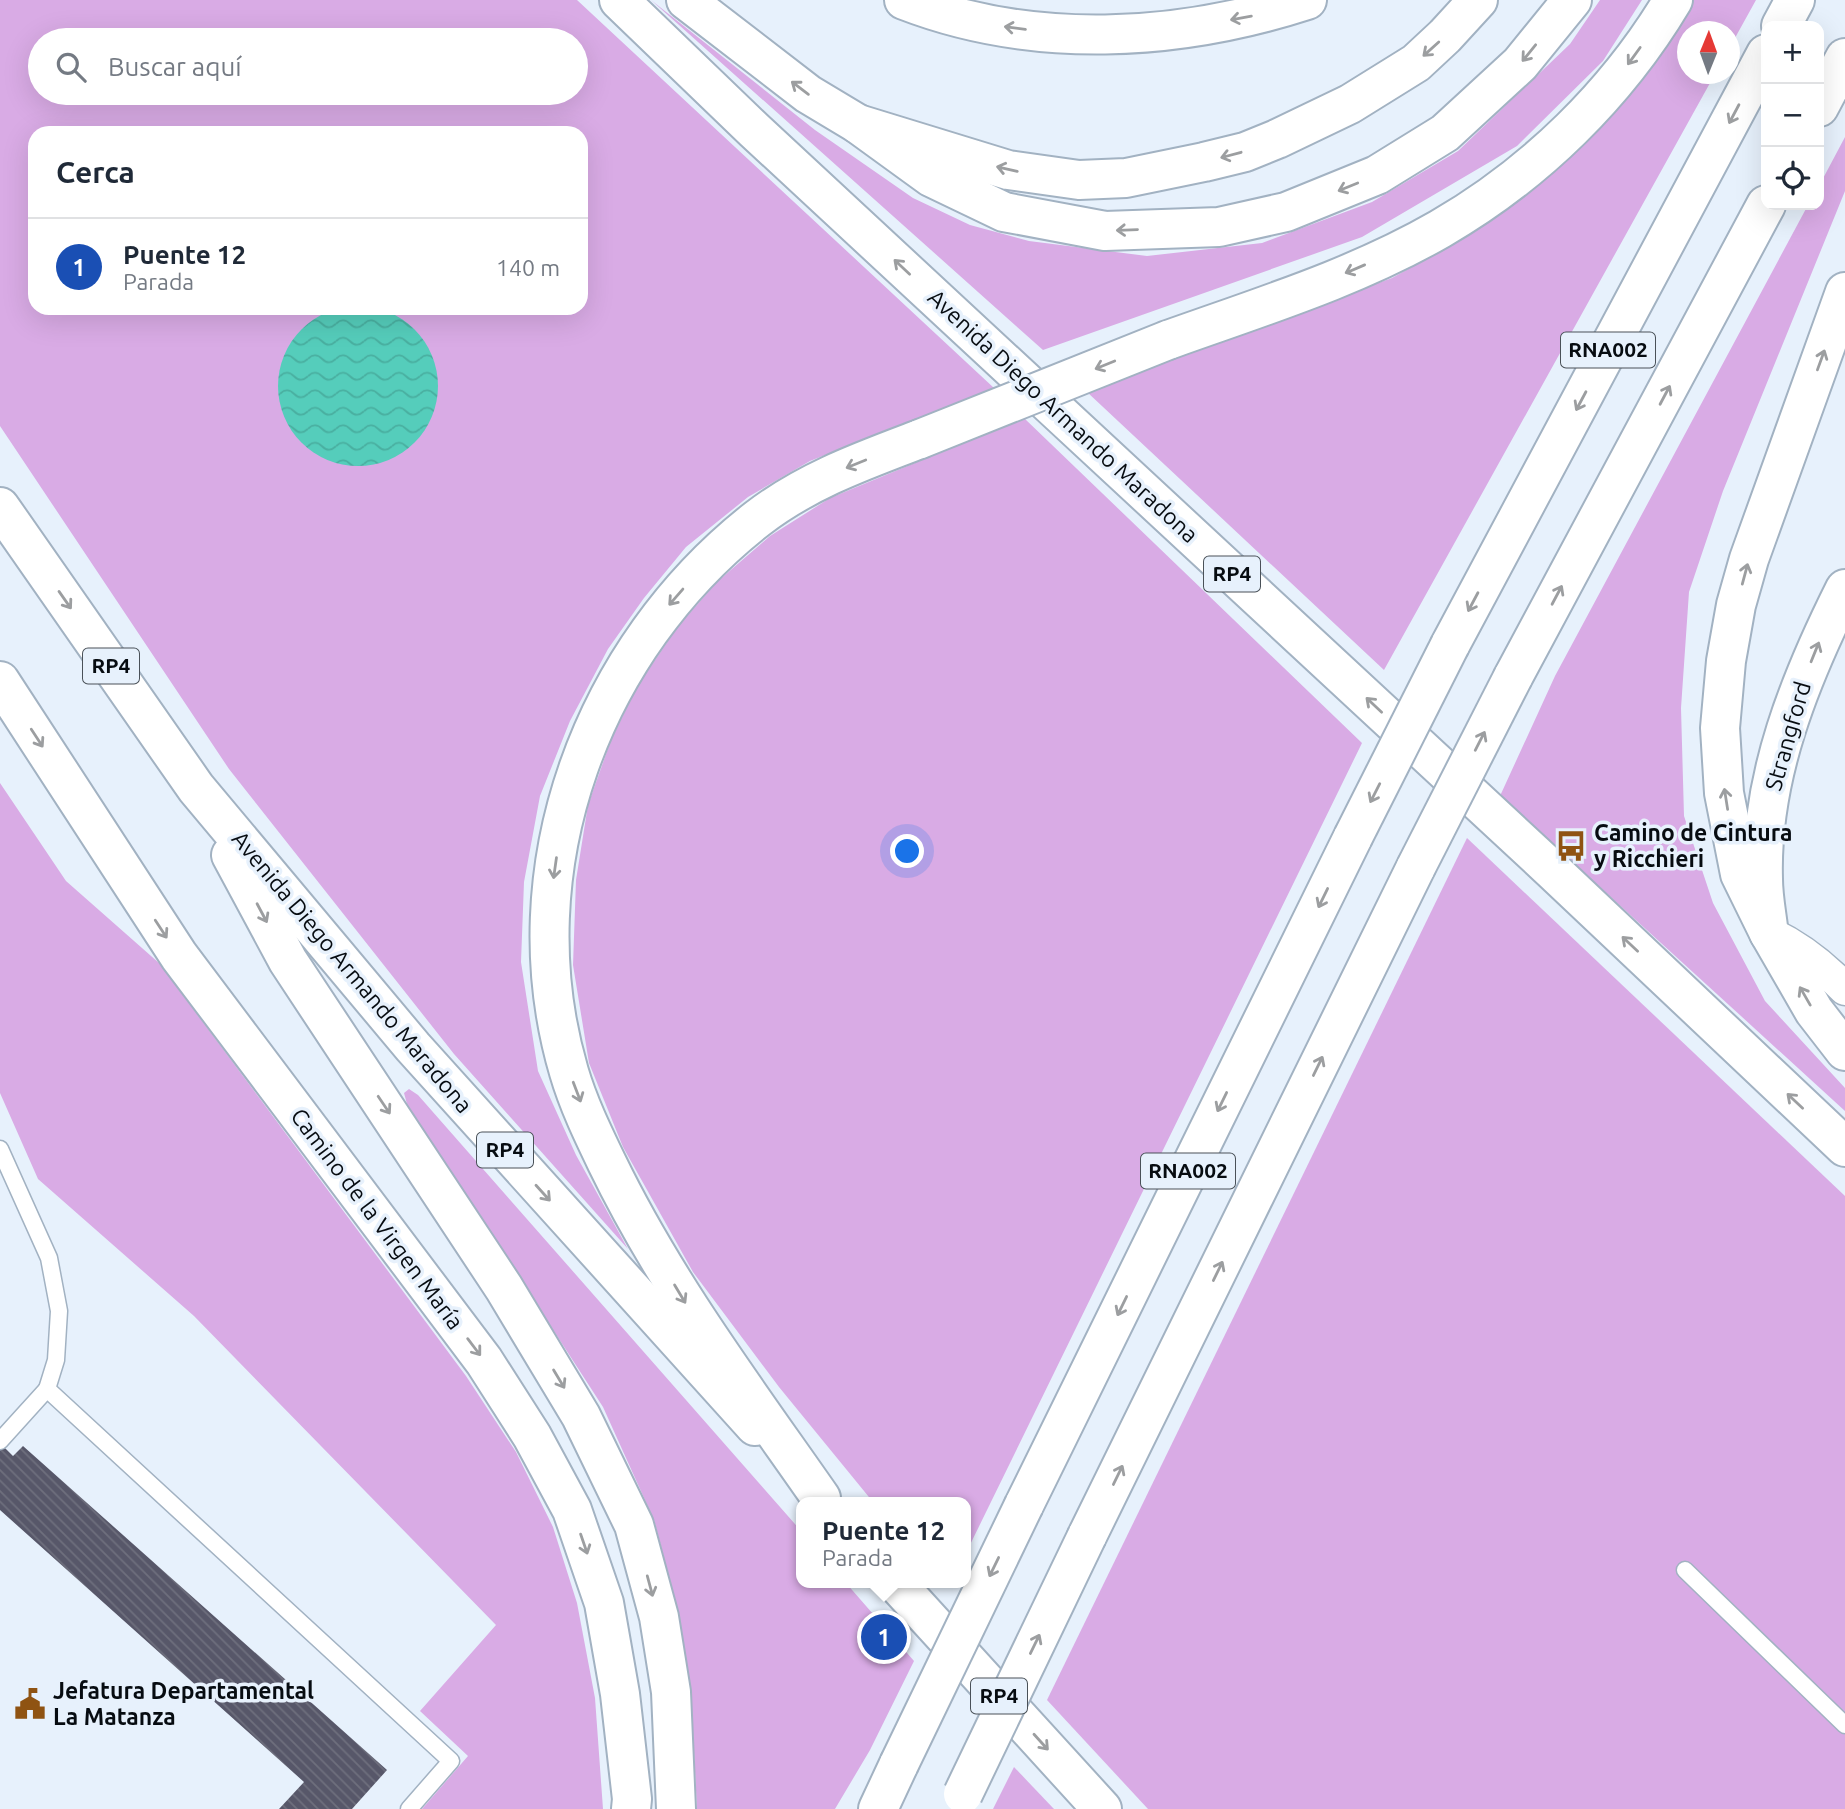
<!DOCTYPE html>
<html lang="es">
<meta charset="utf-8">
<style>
:root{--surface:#fff;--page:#f6f6f7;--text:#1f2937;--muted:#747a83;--line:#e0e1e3;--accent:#2563eb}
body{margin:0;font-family:Ubuntu,sans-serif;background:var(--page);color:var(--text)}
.controls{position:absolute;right:21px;top:21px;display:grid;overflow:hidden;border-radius:14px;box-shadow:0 7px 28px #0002}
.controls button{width:63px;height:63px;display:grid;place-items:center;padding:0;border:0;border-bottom:2px solid var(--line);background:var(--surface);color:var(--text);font:35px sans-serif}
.compass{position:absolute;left:1677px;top:21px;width:63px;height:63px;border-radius:50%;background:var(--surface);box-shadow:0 7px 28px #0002;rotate:1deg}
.you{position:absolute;left:908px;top:852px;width:24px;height:24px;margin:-18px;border:5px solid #fff;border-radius:50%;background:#1a73e8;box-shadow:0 0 0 10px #1a73e833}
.badge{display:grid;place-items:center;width:46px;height:46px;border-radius:50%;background:var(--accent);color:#fff;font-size:23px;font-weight:700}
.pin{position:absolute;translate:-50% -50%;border:4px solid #fff;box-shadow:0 2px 7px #0006}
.popup{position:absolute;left:796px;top:1497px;width:175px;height:91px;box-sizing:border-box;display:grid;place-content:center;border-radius:14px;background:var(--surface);filter:drop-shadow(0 2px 5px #0005);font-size:23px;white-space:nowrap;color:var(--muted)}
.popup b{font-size:26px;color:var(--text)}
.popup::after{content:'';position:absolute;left:50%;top:100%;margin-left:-14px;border:14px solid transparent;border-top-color:var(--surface)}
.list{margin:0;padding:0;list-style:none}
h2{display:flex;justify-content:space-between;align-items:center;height:91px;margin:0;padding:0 28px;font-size:30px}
h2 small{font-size:23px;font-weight:400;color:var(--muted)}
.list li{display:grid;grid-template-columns:46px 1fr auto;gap:21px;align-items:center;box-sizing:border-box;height:98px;padding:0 28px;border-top:2px solid var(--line)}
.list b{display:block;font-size:26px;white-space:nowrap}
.list p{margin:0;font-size:23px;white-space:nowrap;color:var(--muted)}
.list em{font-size:23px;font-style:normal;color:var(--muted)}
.icon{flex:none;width:38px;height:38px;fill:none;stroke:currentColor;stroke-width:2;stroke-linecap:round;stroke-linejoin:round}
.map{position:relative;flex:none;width:1845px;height:1809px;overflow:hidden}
.search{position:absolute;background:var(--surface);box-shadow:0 7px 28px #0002;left:28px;top:28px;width:560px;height:77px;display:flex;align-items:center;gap:18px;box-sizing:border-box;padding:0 24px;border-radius:38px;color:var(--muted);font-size:26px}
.panel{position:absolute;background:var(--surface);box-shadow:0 7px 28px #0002;left:28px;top:126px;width:560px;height:189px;border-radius:21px}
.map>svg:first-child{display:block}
.green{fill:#d9abe5;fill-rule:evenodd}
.water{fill:url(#water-waves)}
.building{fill:url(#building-back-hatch)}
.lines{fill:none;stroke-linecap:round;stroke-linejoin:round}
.lane-casing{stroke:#a2b2c2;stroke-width:19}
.street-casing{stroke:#a2b2c2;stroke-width:35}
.secondary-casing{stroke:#a2b2c2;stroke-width:42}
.primary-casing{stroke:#a2b2c2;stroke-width:42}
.highway-casing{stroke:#a2b2c2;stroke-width:42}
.lane{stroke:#fff;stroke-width:16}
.street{stroke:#fff;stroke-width:32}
.secondary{stroke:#fff;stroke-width:38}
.primary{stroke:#fff;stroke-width:38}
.highway{stroke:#fff;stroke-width:38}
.highway-bridge-casing{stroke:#a2b2c2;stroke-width:42;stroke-linecap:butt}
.highway-bridge{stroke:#fff;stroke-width:38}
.oneway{stroke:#9c9ea0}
.labels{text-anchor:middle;stroke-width:7;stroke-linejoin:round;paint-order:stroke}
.shield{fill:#e7f1fc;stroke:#4a5158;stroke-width:2}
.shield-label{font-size:21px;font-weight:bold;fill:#070c11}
.street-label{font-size:23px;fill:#070c11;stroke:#e7f1fc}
.poi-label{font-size:23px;font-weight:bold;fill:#070c11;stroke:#e7f1fc;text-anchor:start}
</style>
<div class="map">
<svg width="1845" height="1809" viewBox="0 0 1845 1809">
<defs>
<pattern id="water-waves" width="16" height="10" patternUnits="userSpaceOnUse" patternTransform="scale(1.75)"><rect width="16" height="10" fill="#55cdbb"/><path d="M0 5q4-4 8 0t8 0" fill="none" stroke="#49afa0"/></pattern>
<pattern id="building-back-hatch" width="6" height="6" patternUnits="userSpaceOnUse" patternTransform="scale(1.75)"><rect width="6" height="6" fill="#575769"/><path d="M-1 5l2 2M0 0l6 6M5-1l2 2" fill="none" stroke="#6e6f7d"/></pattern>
</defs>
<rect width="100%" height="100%" fill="#e7f1fc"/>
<g class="green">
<path d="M0 0H577L994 388 810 461 748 497 686 547 644 598 608 649 570 721 540 796 524 882 521 962 538 1071 576 1155 628 1249 454 1054 229 769 0 426ZM40 40H576V93H40ZM35 133H581V308H35Z"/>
<polygon points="651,0 815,130 913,198 970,225 1029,241 1147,256 1262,243 1372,202 1458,151 1570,44 1600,0 1642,0 1603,61 1517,146 1362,237 1043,350"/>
<polygon points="1692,0 1756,0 1730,47 1730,32 1688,32 1688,74 1715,74 1384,670 1087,392 1175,357 1392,278 1448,247 1508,206 1669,41"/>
<polygon points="1845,137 1845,191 1723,491 1689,592 1681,708 1684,816 1713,903 1765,1001 1845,1088 1845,1111 1500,796 1555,676 1808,205 1819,205 1819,186"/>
<polygon points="1024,418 1362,743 966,1553 966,1502 873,1502 779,1387 693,1272 623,1147 589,1063 573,965 576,880 588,805 611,740 638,685 679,625 718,581 770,536 830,498"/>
<polygon points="0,783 66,881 159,963 466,1376 516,1452 553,1527 577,1603 595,1698 603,1809 422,1809 468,1756 420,1711 496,1625 194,1316 38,1179 0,1093"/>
<polygon points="1467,838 1845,1196 1845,1809 1148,1809 1047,1700"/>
<polygon points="409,1089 418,1095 802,1532 802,1583 846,1583 914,1661 870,1750 835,1809 697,1809 691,1695 679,1614 654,1520 603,1407 407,1104 404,1093"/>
<polygon points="1014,1767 1054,1809 993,1809"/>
</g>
<circle class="water" cx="358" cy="386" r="80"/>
<polygon class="building" points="0,1443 13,1456 23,1446 387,1770 352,1809 279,1809 304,1782 0,1510"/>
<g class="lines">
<defs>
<g id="lane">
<polyline points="0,1149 49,1258 59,1311 56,1360 47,1389 451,1761 409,1809"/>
<polyline points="0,1441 47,1389"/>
<polyline points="1685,1570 1845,1725"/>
</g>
<path id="street" d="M1769 933C1799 947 1822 965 1845 989"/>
<g id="secondary">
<path d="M904 0C1033 50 1177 42 1307 0"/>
<polyline points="0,681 179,956 484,1361 532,1436 572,1510 604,1603 620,1694 632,1799 631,1809"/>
<path d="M1768 927C1766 911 1763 895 1763 879 1760 777 1800 679 1845 589"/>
</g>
<g id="primary">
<polyline points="619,0 754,130 1553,871 1845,1147"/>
<polyline points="686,0 808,94 858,124 1008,170 1079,180 1126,178 1204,162 1245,152 1277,139 1350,104 1416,63 1445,36 1478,0"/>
<polyline points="0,507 196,788 413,1047 755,1426"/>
<polyline points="231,855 288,961 504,1288 581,1416 634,1525 659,1617 671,1692 676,1809"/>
<polyline points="1769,933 1814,1011 1845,1051"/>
<polyline points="896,1583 1102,1809"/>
</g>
<g id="highway">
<polyline points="1781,26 1795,0"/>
<polyline points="1819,107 1845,58"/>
<polyline points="858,124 931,177 1004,212 1105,231 1219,227 1286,212 1377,175 1445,133 1520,64 1572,0"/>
<path d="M1168 340C1260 307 1355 278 1440 229 1535 174 1617 94 1673 0"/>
<polyline points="1450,645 1766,54"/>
<polyline points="1513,677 1766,205"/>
<polyline points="1769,933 1740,874 1724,793 1720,728 1726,661 1736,605 1749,559 1845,292"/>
<path d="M821 1498C745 1389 665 1283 607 1163 593 1134 578 1103 569 1072 509 869 592 648 757 519 806 481 862 461 920 439"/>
<polyline points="1024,1505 1353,837"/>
<polyline points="1087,1536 1416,867"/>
<polyline points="878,1809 899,1764"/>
</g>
</defs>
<use href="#lane" class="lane-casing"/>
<use href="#street" class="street-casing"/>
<use href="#secondary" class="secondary-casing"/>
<use href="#primary" class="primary-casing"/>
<use href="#highway" class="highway-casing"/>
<use href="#lane" class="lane"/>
<use href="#street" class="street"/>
<use href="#secondary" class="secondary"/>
<use href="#primary" class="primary"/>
<use href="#highway" class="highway"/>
<defs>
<g id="highway-bridge">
<polyline points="920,439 1168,340"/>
<polyline points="1353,837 1450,645"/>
<polyline points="1416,867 1513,677"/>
<polyline points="899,1764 1024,1505"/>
<polyline points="963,1794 1087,1536"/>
</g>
</defs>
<use href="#highway-bridge" class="highway-bridge-casing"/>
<use href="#highway-bridge" class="highway-bridge"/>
</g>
<defs><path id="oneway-shaft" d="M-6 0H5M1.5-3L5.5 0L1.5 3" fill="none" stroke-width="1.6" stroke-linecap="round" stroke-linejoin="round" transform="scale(1.75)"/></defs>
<g class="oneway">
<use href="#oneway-shaft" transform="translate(1241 18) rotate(170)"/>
<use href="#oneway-shaft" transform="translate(1015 28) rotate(-173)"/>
<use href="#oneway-shaft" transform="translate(1431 49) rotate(138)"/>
<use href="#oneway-shaft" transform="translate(1529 53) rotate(129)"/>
<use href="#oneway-shaft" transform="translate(1634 56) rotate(126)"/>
<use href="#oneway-shaft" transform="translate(800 88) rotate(-143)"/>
<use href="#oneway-shaft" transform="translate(1734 114) rotate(118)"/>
<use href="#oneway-shaft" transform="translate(1231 155) rotate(165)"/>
<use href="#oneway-shaft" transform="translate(1007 169) rotate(-167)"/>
<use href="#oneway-shaft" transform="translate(1348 187) rotate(158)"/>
<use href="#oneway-shaft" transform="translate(1127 230) rotate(178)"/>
<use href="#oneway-shaft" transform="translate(902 267) rotate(-137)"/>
<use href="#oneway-shaft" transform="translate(1355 269) rotate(157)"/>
<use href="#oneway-shaft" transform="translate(1821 360) rotate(-70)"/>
<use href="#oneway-shaft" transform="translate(1105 365) rotate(158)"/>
<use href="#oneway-shaft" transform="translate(1665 395) rotate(-62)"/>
<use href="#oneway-shaft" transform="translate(1581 401) rotate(118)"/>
<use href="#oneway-shaft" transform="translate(856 464) rotate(158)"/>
<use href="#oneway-shaft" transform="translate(1745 574) rotate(-75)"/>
<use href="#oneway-shaft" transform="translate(1557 595) rotate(-62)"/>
<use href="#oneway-shaft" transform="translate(676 597) rotate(131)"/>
<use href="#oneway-shaft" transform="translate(65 600) rotate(55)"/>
<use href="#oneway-shaft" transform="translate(1473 602) rotate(118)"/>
<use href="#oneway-shaft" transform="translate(1815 652) rotate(-68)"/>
<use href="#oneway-shaft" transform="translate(1374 705) rotate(-137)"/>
<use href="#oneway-shaft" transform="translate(37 738) rotate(57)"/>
<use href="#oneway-shaft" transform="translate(1480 741) rotate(-63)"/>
<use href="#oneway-shaft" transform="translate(1375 793) rotate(117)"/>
<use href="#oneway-shaft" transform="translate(1726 799) rotate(-99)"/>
<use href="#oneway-shaft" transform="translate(555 868) rotate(98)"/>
<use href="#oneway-shaft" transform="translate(1323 898) rotate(116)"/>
<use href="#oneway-shaft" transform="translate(262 913) rotate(62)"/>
<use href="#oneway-shaft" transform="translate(161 929) rotate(57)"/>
<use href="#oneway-shaft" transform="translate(1630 944) rotate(-137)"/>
<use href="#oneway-shaft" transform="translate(1805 996) rotate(-120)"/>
<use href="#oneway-shaft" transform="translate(1318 1066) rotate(-64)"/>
<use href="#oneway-shaft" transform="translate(577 1092) rotate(69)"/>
<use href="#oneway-shaft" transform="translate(1795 1101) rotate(-137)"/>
<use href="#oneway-shaft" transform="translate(1222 1102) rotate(116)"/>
<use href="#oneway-shaft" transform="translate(384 1105) rotate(56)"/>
<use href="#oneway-shaft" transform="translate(543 1193) rotate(48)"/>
<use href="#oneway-shaft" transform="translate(1218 1271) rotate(-64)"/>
<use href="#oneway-shaft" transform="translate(680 1294) rotate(59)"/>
<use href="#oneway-shaft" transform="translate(1122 1306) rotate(116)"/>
<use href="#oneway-shaft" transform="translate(474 1347) rotate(53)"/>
<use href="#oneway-shaft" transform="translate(559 1379) rotate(59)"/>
<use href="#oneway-shaft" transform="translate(1118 1475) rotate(-64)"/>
<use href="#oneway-shaft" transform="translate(584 1544) rotate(71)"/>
<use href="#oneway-shaft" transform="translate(994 1567) rotate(116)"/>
<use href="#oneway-shaft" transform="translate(650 1586) rotate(75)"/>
<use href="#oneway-shaft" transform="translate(1035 1644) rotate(-64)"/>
<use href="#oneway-shaft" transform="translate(1041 1742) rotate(48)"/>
</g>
<defs>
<symbol id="bus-bare" viewBox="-9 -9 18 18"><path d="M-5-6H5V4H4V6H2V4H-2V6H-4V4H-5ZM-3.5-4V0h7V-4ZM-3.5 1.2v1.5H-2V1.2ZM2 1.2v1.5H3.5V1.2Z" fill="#8f5312" stroke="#e7f1fc" stroke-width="2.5" paint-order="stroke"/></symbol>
<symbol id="civic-bare" viewBox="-9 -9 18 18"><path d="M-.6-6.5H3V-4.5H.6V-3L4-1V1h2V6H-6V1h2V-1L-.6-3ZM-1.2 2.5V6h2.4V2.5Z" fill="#8f5312" stroke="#e7f1fc" stroke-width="2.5" paint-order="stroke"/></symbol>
</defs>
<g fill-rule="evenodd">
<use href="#bus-bare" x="1549" y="824" width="44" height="44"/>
<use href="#civic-bare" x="8" y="1682" width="44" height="44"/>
</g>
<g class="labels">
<g class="shield">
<rect x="1561" y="332.5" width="94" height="35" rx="5"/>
<rect x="1204" y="556.5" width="56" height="35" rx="5"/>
<rect x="83" y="648.5" width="56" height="35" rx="5"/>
<rect x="477" y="1132.5" width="56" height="35" rx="5"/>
<rect x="1141" y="1153.5" width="94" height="35" rx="5"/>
<rect x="971" y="1678.5" width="56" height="35" rx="5"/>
</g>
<g class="shield-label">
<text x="1608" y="357">RNA002</text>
<text x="1232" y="581">RP4</text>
<text x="111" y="673">RP4</text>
<text x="505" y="1157">RP4</text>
<text x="1188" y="1178">RNA002</text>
<text x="999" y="1703">RP4</text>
</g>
<g class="street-label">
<text transform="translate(1063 416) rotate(43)" y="8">Avenida Diego Armando Maradona</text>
<text transform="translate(1788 736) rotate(-74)" y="8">Strangford</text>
<text transform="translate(352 972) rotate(50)" y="8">Avenida Diego Armando Maradona</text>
<text transform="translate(377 1219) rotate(53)" y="8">Camino de la Virgen María</text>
</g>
<g class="poi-label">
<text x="1594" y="841">Camino de Cintura<tspan x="1594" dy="26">y Ricchieri</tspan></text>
<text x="53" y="1699">Jefatura Departamental<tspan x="53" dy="26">La Matanza</tspan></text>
</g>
</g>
</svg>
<div class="controls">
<button>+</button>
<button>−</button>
<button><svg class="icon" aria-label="locate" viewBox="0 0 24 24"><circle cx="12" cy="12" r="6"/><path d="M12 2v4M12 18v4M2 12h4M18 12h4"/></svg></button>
</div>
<svg class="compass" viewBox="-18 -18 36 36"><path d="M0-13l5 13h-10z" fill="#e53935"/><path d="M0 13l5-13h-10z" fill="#747a83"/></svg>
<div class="you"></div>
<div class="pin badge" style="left:884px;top:1637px;background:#1a4fb4">1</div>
<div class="popup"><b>Puente 12</b>Parada</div>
<div class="search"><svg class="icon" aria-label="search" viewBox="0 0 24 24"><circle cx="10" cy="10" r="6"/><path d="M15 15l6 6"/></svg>Buscar aquí</div>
<section class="panel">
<h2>Cerca<small></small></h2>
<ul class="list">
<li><span class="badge" style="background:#1a4fb4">1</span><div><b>Puente 12</b><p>Parada</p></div><em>140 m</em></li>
</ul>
</section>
</div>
